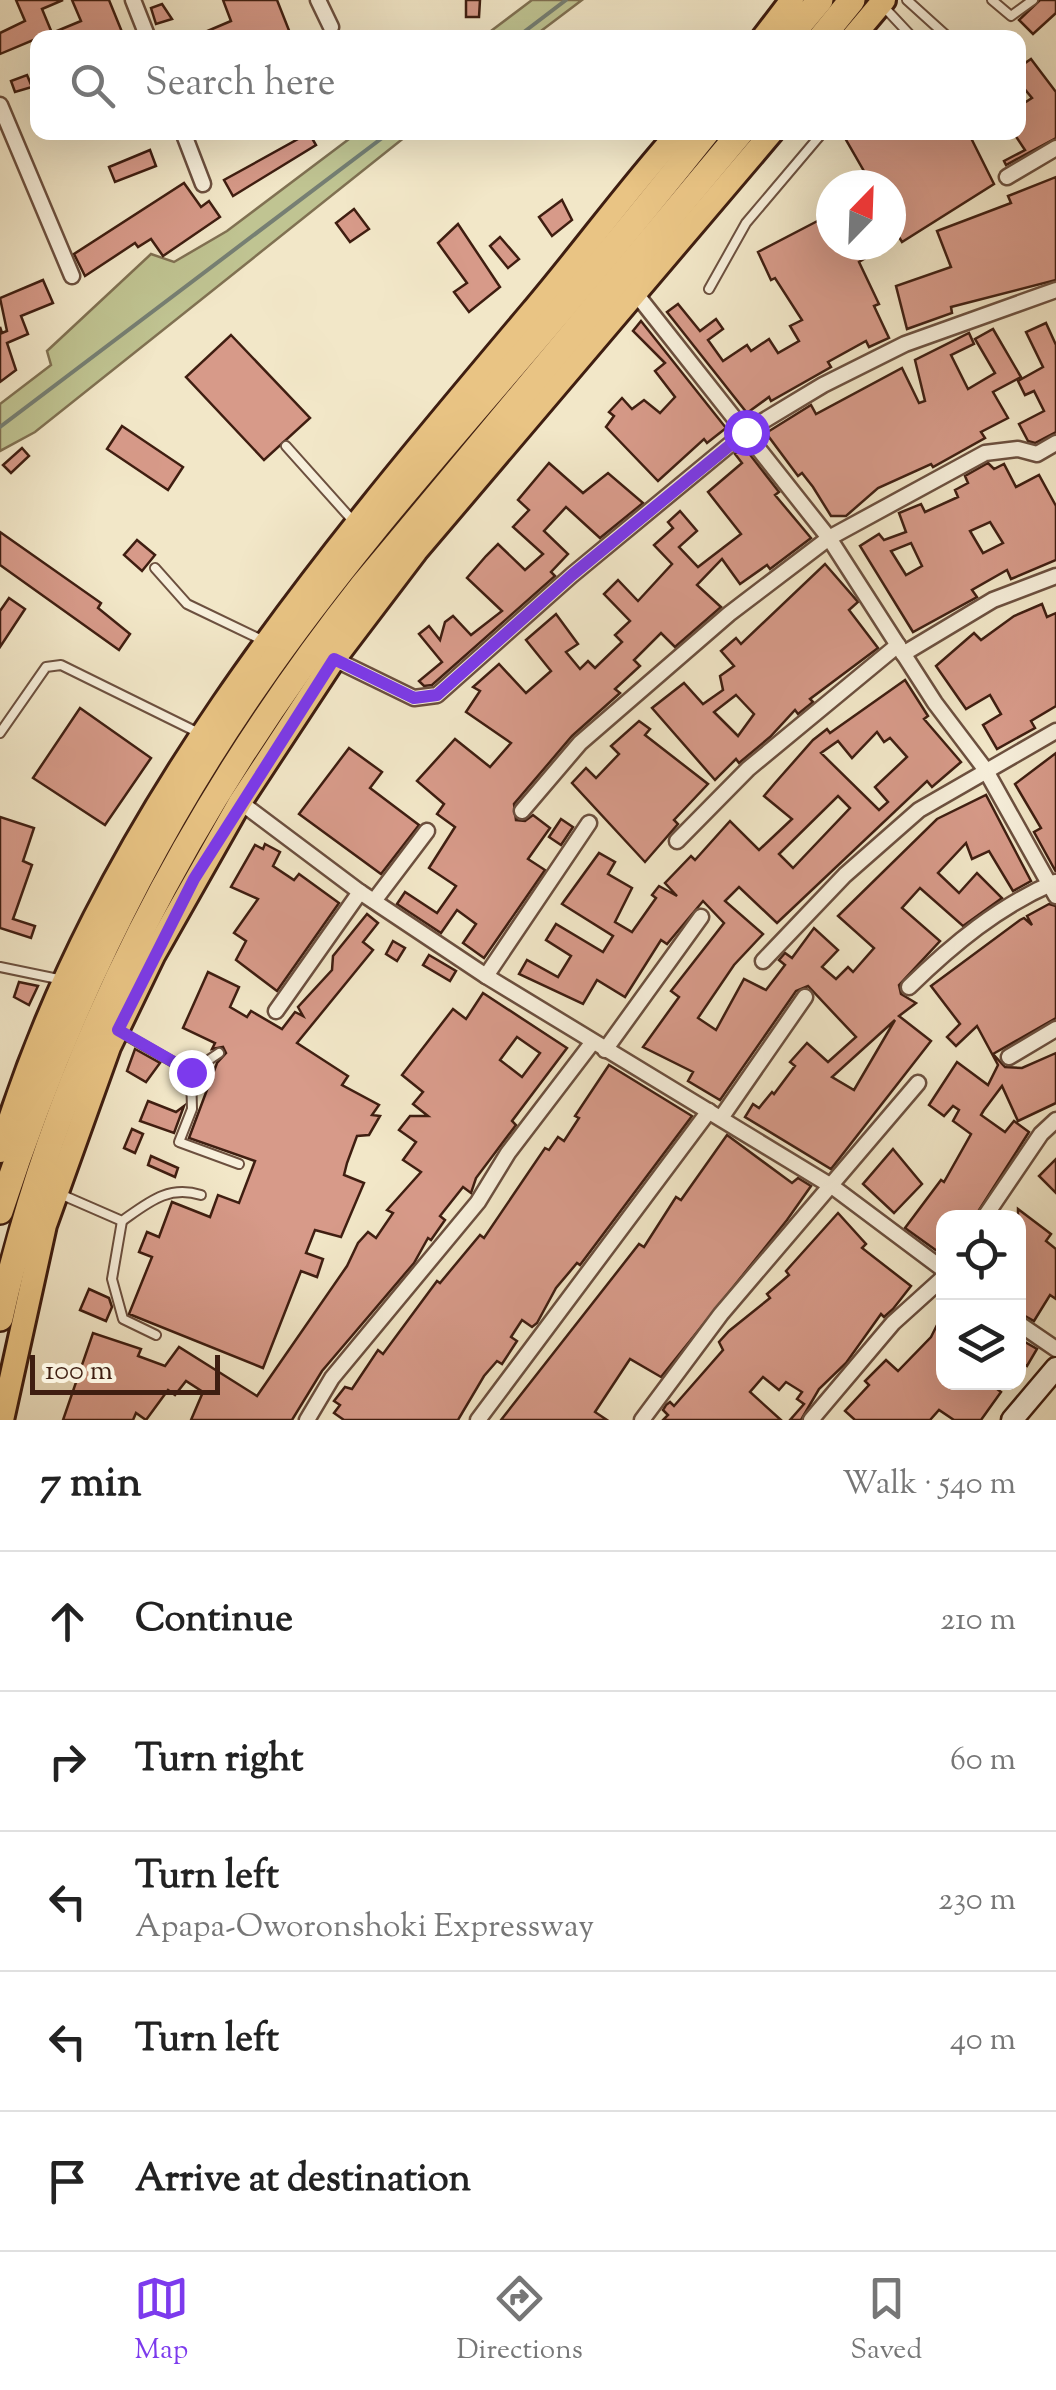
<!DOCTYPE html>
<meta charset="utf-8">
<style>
:root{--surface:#fff;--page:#f2f2f2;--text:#222;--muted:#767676;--line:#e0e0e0;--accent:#7c3aed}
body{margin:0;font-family:"Sorts Mill Goudy",serif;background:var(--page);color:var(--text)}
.controls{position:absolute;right:30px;bottom:30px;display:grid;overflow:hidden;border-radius:20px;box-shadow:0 10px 40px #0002}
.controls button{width:90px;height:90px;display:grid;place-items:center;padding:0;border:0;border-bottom:2px solid var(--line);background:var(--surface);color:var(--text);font:50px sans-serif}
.compass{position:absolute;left:816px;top:170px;width:90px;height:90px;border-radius:50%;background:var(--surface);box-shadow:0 10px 40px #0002;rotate:23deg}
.scale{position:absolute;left:30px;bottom:25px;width:190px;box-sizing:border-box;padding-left:10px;border:5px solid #3f1e11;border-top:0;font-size:28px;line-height:35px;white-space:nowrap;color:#3f1e11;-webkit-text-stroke:8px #f7efdb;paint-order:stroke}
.stop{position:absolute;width:30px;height:30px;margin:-22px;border:8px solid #7c3aed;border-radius:50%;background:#fff}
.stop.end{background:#7c3aed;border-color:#fff;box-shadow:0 2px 10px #0008}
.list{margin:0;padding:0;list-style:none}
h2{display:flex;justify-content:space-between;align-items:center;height:130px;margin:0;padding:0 40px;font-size:42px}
h2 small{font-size:32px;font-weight:400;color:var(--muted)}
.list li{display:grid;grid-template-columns:65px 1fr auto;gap:30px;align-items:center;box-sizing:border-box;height:140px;padding:0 40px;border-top:2px solid var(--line)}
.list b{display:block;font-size:38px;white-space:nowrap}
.list p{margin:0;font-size:32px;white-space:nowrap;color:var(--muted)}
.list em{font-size:32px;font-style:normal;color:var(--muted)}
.icon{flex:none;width:55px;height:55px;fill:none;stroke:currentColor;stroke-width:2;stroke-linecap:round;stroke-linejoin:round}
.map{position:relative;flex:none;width:1056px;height:1420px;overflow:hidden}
.search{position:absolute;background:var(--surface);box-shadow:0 10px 40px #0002;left:30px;right:30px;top:30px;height:110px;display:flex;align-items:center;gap:25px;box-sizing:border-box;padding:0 35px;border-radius:20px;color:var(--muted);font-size:38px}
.sheet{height:830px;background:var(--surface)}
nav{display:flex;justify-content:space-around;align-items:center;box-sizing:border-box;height:140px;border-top:2px solid var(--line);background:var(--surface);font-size:28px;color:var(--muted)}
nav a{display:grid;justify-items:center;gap:5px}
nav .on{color:var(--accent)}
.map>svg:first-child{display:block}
.green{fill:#c0c492;stroke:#807152;stroke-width:2.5}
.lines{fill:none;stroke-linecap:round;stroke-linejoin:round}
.stream{stroke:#767f73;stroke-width:4}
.building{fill:#d79a89;stroke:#3f1e11;stroke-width:2.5;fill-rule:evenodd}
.lane-casing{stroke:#6c503f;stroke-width:12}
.street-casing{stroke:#6c503f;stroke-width:19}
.secondary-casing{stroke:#3f1e11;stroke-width:25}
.primary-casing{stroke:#3f1e11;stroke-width:28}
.highway-casing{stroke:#3f1e11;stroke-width:30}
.lane{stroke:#f7efdb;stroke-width:8}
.street{stroke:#f7efdb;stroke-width:14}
.secondary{stroke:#f7efdb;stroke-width:20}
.primary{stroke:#e9c484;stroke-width:22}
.highway{stroke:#e9c484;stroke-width:25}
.route{stroke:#7c3aed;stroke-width:12}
</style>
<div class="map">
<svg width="1056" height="1420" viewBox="0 0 1056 1420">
<rect width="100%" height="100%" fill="#f2e7c8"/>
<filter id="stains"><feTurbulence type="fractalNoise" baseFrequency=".002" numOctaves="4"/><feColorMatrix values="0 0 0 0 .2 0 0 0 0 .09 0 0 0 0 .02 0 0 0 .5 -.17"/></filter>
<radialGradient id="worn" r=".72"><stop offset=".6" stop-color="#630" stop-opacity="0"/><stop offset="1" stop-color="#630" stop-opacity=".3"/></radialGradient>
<g class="green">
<polygon points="532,0 582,0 533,37 483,37"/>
<polygon points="357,133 410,133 35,432 0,451 0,404 51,365 47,351 151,254 174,262 227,231"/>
</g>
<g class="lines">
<g class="stream">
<polyline points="516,38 566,0"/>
<polyline points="0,427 390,132"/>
</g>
</g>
<g class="building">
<polygon points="16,0 63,0 42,9 52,33 81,21 72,0 109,0 122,32 116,38 38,38 0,54 0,33 25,21"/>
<polygon points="223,0 277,0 292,38 191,38 231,21"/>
<polygon points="466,0 480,0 479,17 466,17"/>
<polygon points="1040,0 1056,0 1056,13 1033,34 1019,20"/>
<polygon points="162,4 172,19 156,24 151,8"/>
<polygon points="1031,59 1056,92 1056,138 1006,165 1004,161 1025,150 1013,132 1018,132 1018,107 1032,98 1018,81 1018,68"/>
<polygon points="27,75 32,87 15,92 11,81"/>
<polygon points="853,132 968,132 994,184 902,242 899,237 891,242 891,185 872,185 845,138"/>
<polygon points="309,133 316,145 233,196 224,180"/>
<polygon points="150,150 156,166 115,182 109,167"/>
<polygon points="1056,177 1056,280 951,307 952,313 907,329 896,286 951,267 937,231 1011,203 1008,196"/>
<polygon points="184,183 201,207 209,201 220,217 163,256 151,239 138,247 135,243 85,276 74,254"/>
<polygon points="562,200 572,220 552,236 539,217"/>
<polygon points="354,209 369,229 350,242 336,223"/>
<polygon points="831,214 831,245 887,245 859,262 879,304 874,306 889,338 869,347 866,341 828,362 831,367 771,401 769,397 747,413 667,312 678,304 700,331 716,319 723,329 708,340 723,361 747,345 751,351 769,339 778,353 799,341 790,326 802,320 775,278 771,280 758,252"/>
<polygon points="458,224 500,287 469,312 454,292 467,283 438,243"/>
<polygon points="500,237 519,259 508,268 490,246"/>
<polygon points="43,280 53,303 21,316 28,334 7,343 16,370 0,382 0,327 2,333 7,331 0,298"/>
<polygon points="641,321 726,428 707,443 704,439 658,481 606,427 614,416 609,412 622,398 632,409 644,400 660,413 675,397 655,371 665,363 633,331"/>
<polygon points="1046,323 1056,345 1056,432 1035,443 1028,441 1019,424 1044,411 1034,391 1025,395 1018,381 1043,367 1026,332"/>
<polygon points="993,329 1021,377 993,392 1008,418 981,432 985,438 933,467 931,464 878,488 846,516 831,516 813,487 802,473 798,476 766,433 811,405 816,414 902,368 919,403 925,401 915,360 969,333 974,344 951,355 968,389 995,373 975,339"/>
<polygon points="231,335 310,418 264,460 186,377"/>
<polygon points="122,426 183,467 168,490 107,449"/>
<polygon points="744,447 779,492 775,495 811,538 770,569 767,565 740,584 722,559 697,585 721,607 675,647 661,633 634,660 640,666 615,689 620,693 572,736 514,804 516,820 525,821 533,815 550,828 528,859 545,870 484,958 463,943 476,924 457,910 441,933 397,904 405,892 437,913 456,886 429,868 455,827 437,814 444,804 417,781 455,739 490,767 511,743 466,712 480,691 473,687 499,664 526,693 551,671 526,640 556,614 578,644 566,652 580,669 588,661 595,668 622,642 615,635 630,621 604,594 618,580 638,601 672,564 654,545 673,528 668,522 680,511 697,531 679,547 698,567 741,534 708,492 742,463 735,454"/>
<polygon points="22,448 29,456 11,473 3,465"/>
<polygon points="549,463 583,493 608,473 643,503 600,538 566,507 544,531 568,554 551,572 555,576 432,685 424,686 419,681 442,662 419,634 429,626 440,640 445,622 453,616 471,635 502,611 467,578 486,556 498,544 525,570 543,554 513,527 529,510 518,500"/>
<path d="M988 463 994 469 1004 464 1016 487 1039 475 1056 506V560L1011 579 1007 570 972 590 977 597 913 632 860 546 879 534 884 540 906 532 899 513 921 504 925 512 958 497 955 490 968 483 965 476ZM990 522 1003 543 983 553 970 531ZM911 543 922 566 906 575 891 551Z"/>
<polygon points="0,532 101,603 98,608 130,634 119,650 0,565"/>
<polygon points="137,540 155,555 142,571 124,555"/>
<path d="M825 564 858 602 849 610 878 648 810 699 813 702 798 714 795 710 770 737 739 763 736 759 715 780 652 708 684 683 703 704 723 690 720 676 734 666 721 651 736 638 741 644ZM736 695 754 714 738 736 714 712Z"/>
<polygon points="9,598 25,609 0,647 0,611"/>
<polygon points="1042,604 1047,617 1056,613 1056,706 1031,721 1035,728 997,749 983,725 1001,714 990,695 966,709 936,666 974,633 981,640 1014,616"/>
<path d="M905 680 928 716 924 719 961 762 932 787 927 781 777 923 739 887 725 901 763 934 734 965 698 1018 716 1030 744 979 766 990 785 965 779 960 785 953 792 958 814 928 838 950 822 967 836 979 848 967 853 972 874 948 838 916 937 819 986 795 1031 881 1013 891 989 851 972 859 966 843 938 873 959 893 977 873 1002 898 963 926 920 888 902 908 940 941 899 985 901 994 916 1003 899 1016 931 1041 831 1169 745 1117 753 1104 759 1108 772 1092 774 1094 795 1066 790 1062 807 1043 828 1062 856 1037 808 986 796 991 720 1100 688 1081 693 1072 643 1047 679 997 671 991 724 923 703 901 667 944 661 940 625 997 597 980 583 1004 519 974 527 960 558 977 571 956 546 940 556 924 603 952 613 936 562 904 599 853 615 862 608 874 632 888 615 922 632 932 656 898 652 895 659 886 677 896 665 883 691 856 695 860 730 821 759 850 792 819 764 796 775 783 813 740 827 729 830 733ZM877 732 884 742 890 738 907 757 875 787 888 802 879 810 821 753 838 741 852 758ZM838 796 850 808 793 868 779 854ZM895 1020 854 1090 832 1077Z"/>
<polygon points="80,708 151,758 105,825 33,778"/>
<polygon points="639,721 650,729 645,735 708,784 674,820 678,824 645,862 572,783 586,768 596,778 619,754 611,746"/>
<polygon points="349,748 382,772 370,788 419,825 381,874 299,814"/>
<polygon points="1056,753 1056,872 1034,832 1041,828 1015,784"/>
<polygon points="0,817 34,828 23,861 32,865 13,919 35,926 31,938 0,928"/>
<polygon points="561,819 573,827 561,845 549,837"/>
<polygon points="265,844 280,852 273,866 294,880 299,874 339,903 277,991 236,960 246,941 234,933 258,899 231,887 255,845 263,849"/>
<polygon points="1049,904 1056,906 1056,1018 993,1054 1005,1067 1022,1068 1056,1053 1056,1103 1018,1121 1002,1086 984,1110 981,1115 1005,1132 1014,1121 1029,1132 974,1218 944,1218 944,1256 905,1228 941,1180 944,1182 971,1134 953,1121 959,1110 953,1106 944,1116 929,1105 957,1062 988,1085 998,1065 977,1026 956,1046 947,1037 960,1024 931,986 1020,920 1024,918 1032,925 1027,916"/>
<polygon points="367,914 378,923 363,942 373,950 297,1043 348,1076 342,1085 379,1105 372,1115 380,1116 369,1135 357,1136 347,1163 344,1175 364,1183 341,1237 315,1230 306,1253 323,1259 317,1277 301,1271 263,1368 129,1314 152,1257 139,1252 147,1232 159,1237 172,1202 210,1217 218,1195 239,1203 255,1161 189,1138 217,1063 226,1053 223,1047 212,1049 215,1043 183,1028 208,972 239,987 230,1007 247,1017 251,1011 282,1029 295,1012 303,1016 298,1007 332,970 333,956"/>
<polygon points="393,941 405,948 397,961 386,954"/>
<polygon points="429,955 456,971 450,981 423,965"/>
<polygon points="19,982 38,986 29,1005 14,997"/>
<path d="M483 993 567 1048 512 1121 516 1125 476 1178 471 1193 463 1187 440 1216 445 1220 431 1240 428 1238 414 1263 322 1371 292 1420H191L203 1392 186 1381 175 1395 168 1390 146 1420 136 1413 133 1420H63L93 1333 141 1349 138 1356 165 1366 179 1347 257 1396 347 1266 358 1243 368 1232 376 1238 393 1213 387 1210 421 1172 403 1160 416 1142 399 1130 410 1116H428L413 1104 423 1092 402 1075 453 1009 466 1019ZM517 1037 540 1053 522 1077 500 1060Z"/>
<polygon points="135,1049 160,1063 146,1082 127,1071"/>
<polygon points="609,1065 692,1116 580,1265 577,1263 556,1288 537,1323 532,1327 522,1320 511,1337 517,1341 502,1364 497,1361 484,1376 458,1420 344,1420 334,1413 340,1405 334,1401 345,1387 352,1389 378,1350 383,1354 437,1281 440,1283 480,1235 484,1238 545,1148 549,1150 558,1137 564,1141 579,1118 575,1116"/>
<polygon points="148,1101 176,1112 184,1106 174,1133 140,1121"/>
<polygon points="132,1129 143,1134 135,1153 124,1148"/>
<polygon points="727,1135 792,1183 798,1178 811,1186 787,1220 661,1377 630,1359 595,1412 607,1420 501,1420 639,1244 644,1247 676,1197 681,1200"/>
<polygon points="893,1149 922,1184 894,1213 863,1184"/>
<polygon points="151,1156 178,1168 175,1177 148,1165"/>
<polygon points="1056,1159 1056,1193 1039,1176"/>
<polygon points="1018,1209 1051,1234 1046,1241 1056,1249 1056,1299 1050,1295 1034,1321 1018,1312"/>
<polygon points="838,1213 866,1244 862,1248 911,1286 893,1309 884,1317 881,1314 846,1363 819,1389 801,1420 790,1420 804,1404 797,1399 802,1392 786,1382 779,1390 763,1377 750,1392 781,1420 663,1420 668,1415 663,1410 666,1405 670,1402 674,1406 723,1350 719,1342 729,1331 770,1298 767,1294 789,1275 786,1271"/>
<polygon points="89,1289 109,1298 112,1307 106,1321 80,1310"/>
<polygon points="944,1311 944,1382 988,1382 1001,1392 981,1420 954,1420 939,1410 930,1420 855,1420 845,1411 869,1385 865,1381 886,1360 898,1371 931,1337"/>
<polygon points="1018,1338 1037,1349 1027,1366 1018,1360"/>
</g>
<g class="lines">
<defs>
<g id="lane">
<polyline points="907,0 949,38"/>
<polyline points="992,0 1011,16 1033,0"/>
<polyline points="884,7 913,38"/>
<polyline points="709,289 746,223 823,132"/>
<polyline points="286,446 354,522"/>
<polyline points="155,568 187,604 264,641"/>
<polyline points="0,733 46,667 61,665 201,734"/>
<polyline points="0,967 63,980"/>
<polyline points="122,1033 191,1072 192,1109 179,1142 239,1164"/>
<polyline points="191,1072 219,1053"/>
<path d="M60 1194 122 1221C149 1202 168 1185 201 1195"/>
<polyline points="122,1221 112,1279 123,1319 156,1335"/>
</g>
<g id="street">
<polyline points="133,0 148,38"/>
<polyline points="318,0 331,27"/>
<polyline points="0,105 72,276"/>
<polyline points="183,132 203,184"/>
<polyline points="1007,177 1056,148"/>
<polyline points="637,295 829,538 935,703 985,769 1056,896"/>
<polyline points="903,654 993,600 1056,576"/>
<polyline points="334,659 414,698 437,695 572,575 745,432 823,385 905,344 1056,290"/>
<polyline points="240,802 360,892 486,976 833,1187 944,1270"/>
<polyline points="522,811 580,743 729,614 829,538 985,453 1018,449 1037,454 1056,443"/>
<polyline points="677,841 748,769 898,645"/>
<polyline points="374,901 427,831"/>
<polyline points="763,961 845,875 919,810 1056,731"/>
<polyline points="486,976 589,823"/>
<path d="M909 987C953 944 999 906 1055 882"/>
<polyline points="276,1011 360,892"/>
<polyline points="605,1050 701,917"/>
<polyline points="1009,1057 1056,1029"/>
<polyline points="721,1118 805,997"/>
<polyline points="984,1218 1041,1134 1056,1120"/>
<polyline points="1018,1323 1056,1349"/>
<polyline points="307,1420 332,1378 478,1202 508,1153 592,1043"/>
<polyline points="478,1420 709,1111"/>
<polyline points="642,1420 721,1314 918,1083"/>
<polyline points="811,1420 893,1323 944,1277"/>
</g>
<polyline id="secondary" points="1012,1420 1056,1368"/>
<g id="primary">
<polyline points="763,38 792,0"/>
<polyline points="852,38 884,0"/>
<path d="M0 1151C99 824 319 564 535 308 584 250 628 189 679 132"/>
<polyline points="2,1420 45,1225 109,1047 154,954 240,802 334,659 416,551 772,132"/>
</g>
<g id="highway">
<polyline points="788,38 820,0"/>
<polyline points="821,38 852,0"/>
<path d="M0 1211C61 1024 145 845 258 683 347 554 452 438 553 319 606 258 656 195 707 132"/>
<path d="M0 1318C59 1052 195 798 363 585L741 132"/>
</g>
</defs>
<use href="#lane" class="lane-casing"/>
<use href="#street" class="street-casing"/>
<use href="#secondary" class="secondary-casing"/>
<use href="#primary" class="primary-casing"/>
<use href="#highway" class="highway-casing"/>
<use href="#lane" class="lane"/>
<use href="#street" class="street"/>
<use href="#secondary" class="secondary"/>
<use href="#primary" class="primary"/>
<use href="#highway" class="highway"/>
</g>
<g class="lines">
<polyline class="route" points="191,1072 118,1030 194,879 334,659 414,698 437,695 572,575 746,432"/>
</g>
<rect width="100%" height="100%" filter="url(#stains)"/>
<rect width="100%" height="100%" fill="url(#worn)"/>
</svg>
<div class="controls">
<button><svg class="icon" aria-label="locate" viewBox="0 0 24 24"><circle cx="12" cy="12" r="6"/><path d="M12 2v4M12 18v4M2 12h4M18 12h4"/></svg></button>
<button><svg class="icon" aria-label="layers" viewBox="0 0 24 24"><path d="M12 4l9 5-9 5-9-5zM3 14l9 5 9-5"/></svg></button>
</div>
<svg class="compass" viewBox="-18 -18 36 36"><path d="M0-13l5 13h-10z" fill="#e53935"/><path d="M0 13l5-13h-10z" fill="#767676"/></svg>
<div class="scale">100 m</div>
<div class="stop" style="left:746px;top:432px"></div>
<div class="stop end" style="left:191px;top:1072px"></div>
<div class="search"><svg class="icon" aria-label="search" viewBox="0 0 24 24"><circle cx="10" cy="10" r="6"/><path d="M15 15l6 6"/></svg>Search here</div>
</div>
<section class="sheet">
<h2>7 min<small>Walk · 540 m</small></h2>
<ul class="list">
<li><svg class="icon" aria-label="ahead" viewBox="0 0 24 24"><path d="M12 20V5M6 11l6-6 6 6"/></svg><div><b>Continue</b></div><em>210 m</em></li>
<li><svg class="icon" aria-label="right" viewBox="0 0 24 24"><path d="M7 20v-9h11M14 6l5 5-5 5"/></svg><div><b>Turn right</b></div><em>60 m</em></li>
<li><svg class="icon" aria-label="left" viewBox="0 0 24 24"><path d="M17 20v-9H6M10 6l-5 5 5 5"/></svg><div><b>Turn left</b><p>Apapa-Oworonshoki Expressway</p></div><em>230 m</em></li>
<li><svg class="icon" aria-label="left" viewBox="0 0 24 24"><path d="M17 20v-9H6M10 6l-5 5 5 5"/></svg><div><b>Turn left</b></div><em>40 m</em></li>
<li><svg class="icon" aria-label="arrive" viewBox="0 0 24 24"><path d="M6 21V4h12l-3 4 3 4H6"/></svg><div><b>Arrive at destination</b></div></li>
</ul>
</section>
<nav>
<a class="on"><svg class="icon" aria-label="map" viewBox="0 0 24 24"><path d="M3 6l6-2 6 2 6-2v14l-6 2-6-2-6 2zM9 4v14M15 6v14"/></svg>Map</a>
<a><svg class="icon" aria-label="directions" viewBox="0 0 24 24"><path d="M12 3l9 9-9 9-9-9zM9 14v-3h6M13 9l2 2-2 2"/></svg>Directions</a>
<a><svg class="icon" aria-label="saved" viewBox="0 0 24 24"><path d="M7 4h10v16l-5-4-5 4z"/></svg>Saved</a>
</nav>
